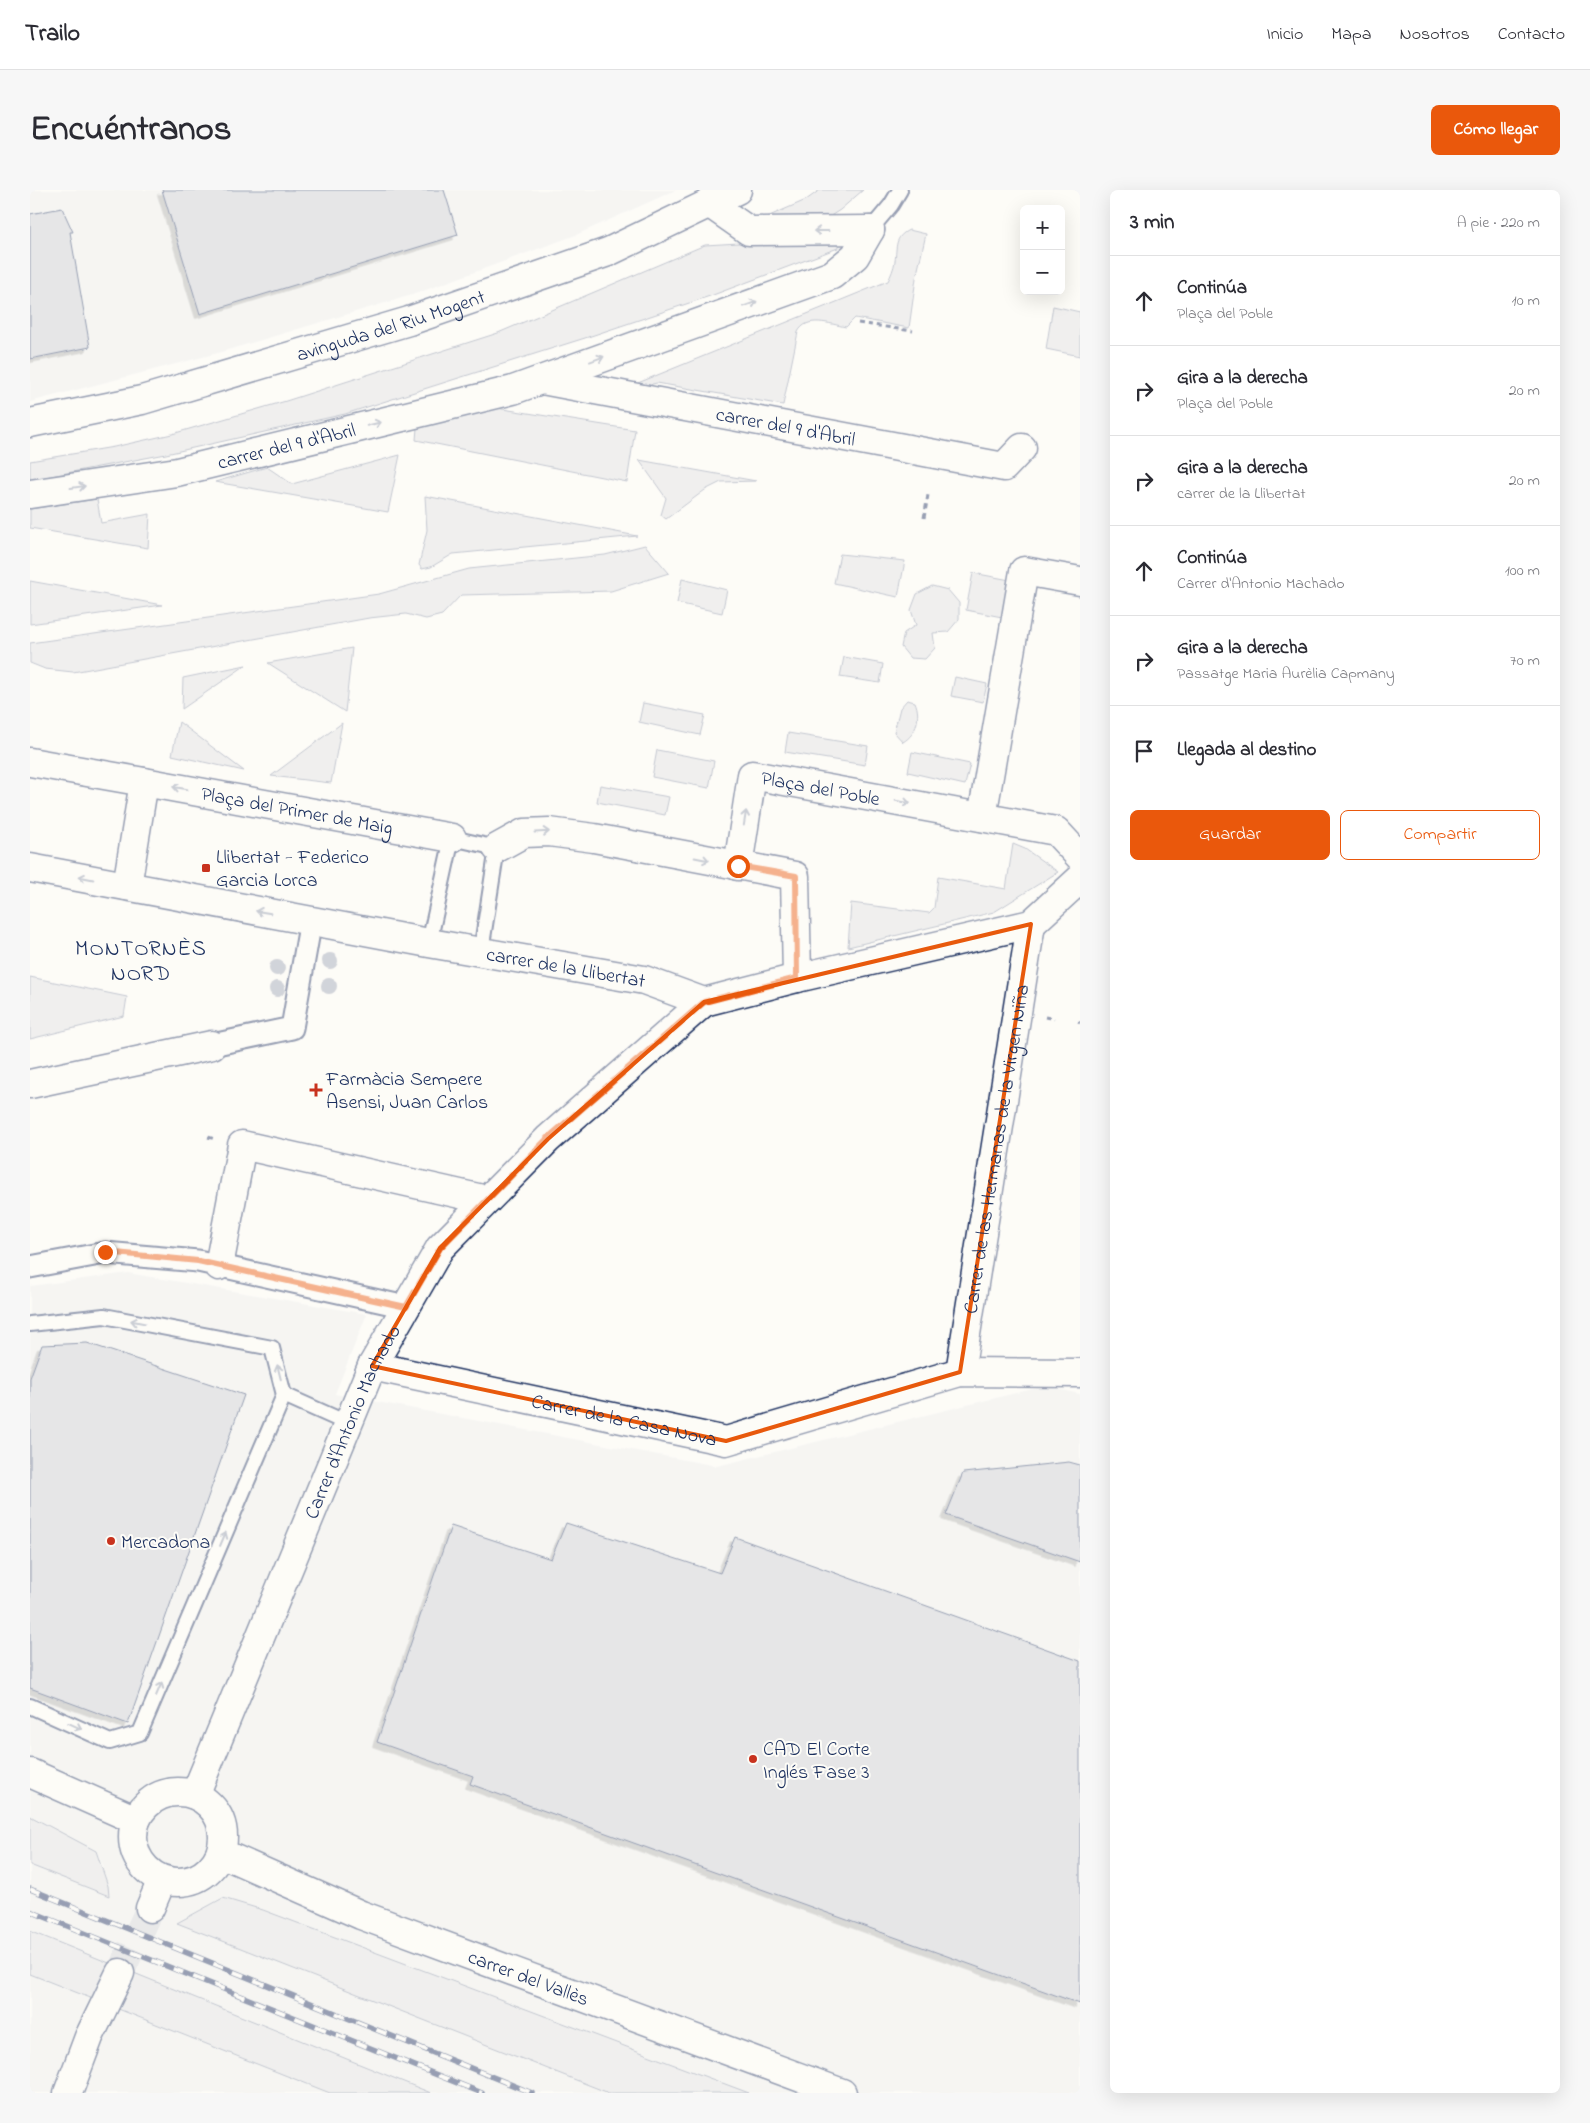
<!DOCTYPE html>
<html lang="es">
<meta charset="utf-8">
<style>
:root{--surface:#fff;--page:#f7f7f7;--text:#2b2b33;--muted:#7c7c81;--line:#e1e1e2;--accent:#ea580c}
body{margin:0;font-family:"Indie Flower",sans-serif;background:var(--page);color:var(--text)}
.controls{position:absolute;right:15px;top:15px;display:grid;overflow:hidden;border-radius:8px;box-shadow:0 5px 20px #0002}
.controls button{width:45px;height:45px;display:grid;place-items:center;padding:0;border:0;border-bottom:1px solid var(--line);background:var(--surface);color:var(--text);font:25px sans-serif}
.stop{position:absolute;width:15px;height:15px;margin:-11px;border:4px solid #ea580c;border-radius:50%;background:#fff}
.stop.end{background:#ea580c;border-color:#fff;box-shadow:0 1px 5px #0008}
.list{margin:0;padding:0;list-style:none}
h2{display:flex;justify-content:space-between;align-items:center;height:65px;margin:0;padding:0 20px;font-size:21px}
h2 small{font-size:16px;font-weight:400;color:var(--muted)}
.list li{display:grid;grid-template-columns:32px 1fr auto;gap:15px;align-items:center;box-sizing:border-box;height:90px;padding:0 20px;border-top:1px solid var(--line)}
.list b{display:block;font-size:19px;white-space:nowrap}
.list p{margin:0;font-size:16px;white-space:nowrap;color:var(--muted)}
.list em{font-size:16px;font-style:normal;color:var(--muted)}
.actions{display:flex;gap:10px;padding:15px 20px}
.actions a{flex:1;padding:11px 0;border:1px solid var(--accent);border-radius:8px;text-align:center;font-size:18px;color:var(--accent)}
.actions .main{background:var(--accent);color:#fff}
.icon{flex:none;width:28px;height:28px;fill:none;stroke:currentColor;stroke-width:2;stroke-linecap:round;stroke-linejoin:round}
.map{position:relative;flex:none;width:1050px;height:1903px;overflow:hidden;border-radius:8px}
header{display:flex;align-items:center;gap:30px;box-sizing:border-box;height:70px;padding:0 25px;background:var(--surface);border-bottom:1px solid var(--line)}
header strong{font-size:24px}
nav{display:flex;gap:28px;margin-inline-start:auto;font-size:18px}
.intro{display:flex;align-items:center;justify-content:space-between;box-sizing:border-box;height:120px;padding:0 30px}
h1{margin:0;font-size:35px}
.button{padding:12px 22px;border-radius:8px;background:var(--accent);color:#fff;font-size:18px;font-weight:700}
main{display:flex;gap:30px;padding:0 30px}
aside{flex:1;background:var(--surface);border-radius:8px;box-shadow:0 5px 20px #0002}
.map>svg:first-child{display:block}
.built{fill:#edeeec}
.green{fill:#e0e1e3;stroke:#7e88a0}
.building{fill:#c9ccd3;stroke:#1b2f5e;filter:url(#shadow)}
.lines{fill:none;stroke-linecap:round;stroke-linejoin:round}
.minor-tunnel{stroke:#d0d3d8;stroke-width:28;stroke-dasharray:28 14;stroke-linecap:butt}
.service-casing{stroke:#1b2f5e;stroke-width:18}
.pedestrian-casing{stroke:#1b2f5e;stroke-width:25}
.minor-casing{stroke:#1b2f5e;stroke-width:31}
.path{stroke:#1b2f5e;stroke-width:3;stroke-dasharray:5 4;stroke-linecap:butt}
.service{stroke:#fdfcf7;stroke-width:14}
.pedestrian{stroke:#fdfcf7;stroke-width:21}
.minor{stroke:#fdfcf7;stroke-width:28}
.rail-casing{stroke:#1b2f5e;stroke-width:5.5}
.rail{stroke:#fdfcf7;stroke-width:4;stroke-dasharray:11;stroke-linecap:butt}
.tree{fill:#9ca4b5}
.oneway{stroke:#8c96aa}
.route{stroke:#ea580c;stroke-width:6}
.marked{fill:none;stroke:#e8590c;stroke-width:4;stroke-linejoin:round}
.poi-dot{fill:#c8321e;stroke:#fdfcf7;stroke-width:2}
.labels{text-anchor:middle;stroke-width:4;stroke-linejoin:round;paint-order:stroke}
.street-label{font-size:20px;fill:#1b2f5e;stroke:#fdfcf7}
.poi-label{font-size:20px;fill:#1b2f5e;stroke:#fdfcf7;text-anchor:start}
.quarter-label{font-size:22px;letter-spacing:1px;fill:#1b2f5e;stroke:#fdfcf7}
</style>
<header>
<strong>Trailo</strong>
<nav><a>Inicio</a><a>Mapa</a><a>Nosotros</a><a>Contacto</a></nav>
</header>
<div class="intro"><h1>Encuéntranos</h1><a class="button">Cómo llegar</a></div>
<main>
<div class="map">
<svg width="1050" height="1903" viewBox="0 0 1050 1903">
<defs>
<filter id="shadow"><feDropShadow dx="-4.5" dy="4.5" stdDeviation="0" flood-color="#0004"/></filter>
</defs>
<rect width="100%" height="100%" fill="#fdfcf7"/>
<filter id="ink" filterUnits="userSpaceOnUse"><feTurbulence type="fractalNoise" baseFrequency=".02" numOctaves="2"/><feDisplacementMap in="SourceGraphic" scale="10" xChannelSelector="R" yChannelSelector="G"/><feConvolveMatrix kernelMatrix="1 2 1 2 8 2 1 2 1" color-interpolation-filters="sRGB"/></filter>
<g filter="url(#ink)">
<g class="built">
<polygon points="0,0 646,0 546,45 382,105 188,163 0,212"/>
<polygon points="98,1083 337,1124 305,1204 687,1276 1015,1196 1050,1204 1050,1903 719,1903 233,1720 193,1708 147,1733 579,1903 401,1903 0,1741 0,1675 78,1706 73,1676 66,1661 0,1626 0,1096"/>
<polygon points="0,1784 300,1903 0,1903"/>
</g>
<g class="green">
<polygon points="790,0 833,0 810,20 786,35 737,27 776,10"/>
<path d="M879 40 896 44 886 88 879 138 825 128 816 137C800 134 777 125 768 142L753 215 627 193 622 194 619 198 603 195 858 91C861 85 864 78 865 71 867 57 864 47 879 40Z"/>
<polygon points="794,48 807,49 808,58 683,105 555,148 315,224 136,264 0,290 0,271 84,257 142,244 256,211 468,143 675,55"/>
<polygon points="1023,116 1050,122 1050,166 1016,159"/>
<polygon points="460,217 605,240 597,292 386,250 387,238"/>
<polygon points="370,265 358,322 185,292 237,277 262,294"/>
<polygon points="609,270 726,291 691,292 675,300 636,329 631,325 636,308"/>
<polygon points="395,306 607,346 423,364 401,377 392,379 389,375 397,340"/>
<polygon points="67,309 71,333 120,324 118,358 0,338 0,319"/>
<polygon points="615,355 639,383 581,401 431,405 412,425 396,429 376,424 339,428 43,482 15,479 0,473 0,453 349,404 439,379 575,365"/>
<polygon points="810,364 875,371 868,407 804,393"/>
<polygon points="943,383 980,390 972,427 936,420"/>
<polygon points="652,389 697,400 692,423 647,413"/>
<polygon points="0,391 132,415 0,434"/>
<polygon points="902,396 918,400 929,413 929,429 918,442 903,443 905,458 895,469 880,468 871,457 874,443 886,435 881,420 887,404"/>
<polygon points="322,458 315,522 238,473"/>
<polygon points="814,467 853,474 850,493 810,487"/>
<polygon points="216,475 152,519 153,488"/>
<polygon points="925,487 957,494 953,512 921,506"/>
<path d="M877 510 885 512C891 526 887 544 873 552L864 542 870 518Z"/>
<polygon points="613,513 675,525 670,545 609,532"/>
<polygon points="149,532 214,581 142,565"/>
<polygon points="312,533 301,593 241,586"/>
<polygon points="758,543 838,556 835,575 755,562"/>
<polygon points="627,560 684,571 679,598 622,587"/>
<polygon points="882,562 940,574 935,595 878,582"/>
<polygon points="570,595 639,607 635,625 567,612"/>
<polygon points="983,654 995,659 1028,682 964,722 818,757 821,713 899,723 904,718 908,687 976,699"/>
<polygon points="0,787 97,807 94,826 0,849"/>
<polygon points="0,1626 66,1661 78,1696 79,1706 0,1675"/>
<polygon points="193,1708 233,1720 719,1903 579,1903 147,1733"/>
<polygon points="0,1741 401,1903 300,1903 0,1784"/>
</g>
<g class="building">
<polygon points="132,0 414,0 428,45 170,124"/>
<polygon points="32,18 43,42 40,42 60,157 0,169 0,24"/>
<polygon points="57,1153 214,1205 98,1534 0,1498 0,1188 12,1155"/>
<polygon points="1039,1272 1050,1275 1050,1372 916,1325 933,1283"/>
<polygon points="536,1333 690,1383 705,1347 1050,1471 1050,1814 440,1594 443,1586 347,1552 421,1336 521,1369"/>
</g>
<g class="lines">
<polyline class="minor-tunnel" points="90,1783 120,1718"/>
<defs>
<g id="service">
<polyline points="840,40 861,15 870,0"/>
<polyline points="399,753 422,648 467,658 451,761"/>
<polyline points="0,1134 74,1126 242,1158 254,1205 110,1543 80,1552 0,1516"/>
<polyline points="254,1205 319,1234"/>
</g>
<g id="pedestrian">
<polyline points="182,855 262,838 281,730"/>
<polyline points="0,1077 75,1063 168,1071 376,1117"/>
</g>
<g id="minor">
<polyline points="679,13 719,41 840,40"/>
<path id="s1" d="M512 190 974 277 992 258"/>
<path id="s2" d="M0 233 112 210 379 131 578 62 707 0"/>
<path id="s3" d="M0 304 147 282 483 200 802 85 825 66 840 40"/>
<polyline points="0,572 114,592"/>
<polyline points="952,627 994,381 1050,391"/>
<polyline points="467,658 494,643 519,642 564,648 765,686 767,788"/>
<path id="s4" d="M708 676 722 585 1026 641 1050 667"/>
<path id="s5" d="M0 678 399 753 614 790 674 812 767 788 1001 734 1050 689"/>
<path id="s6" d="M97 696 114 592 422 648"/>
<polyline points="0,894 182,855"/>
<polyline points="189,1076 212,955 457,1010"/>
<path id="s7" d="M342 1176 696 1251 930 1182 1050 1183"/>
<path id="s8" d="M930 1182 1001 734"/>
<polyline points="0,1583 106,1630"/>
<circle cx="148" cy="1647" r="45"/>
<path id="s9" d="M165 1605 342 1176 410 1058 518 949 674 812"/>
<path id="s10" d="M191 1663 331 1725 812 1903"/>
<polyline points="120,1718 132,1690"/>
<polyline points="38,1903 59,1847 90,1783"/>
</g>
</defs>
<use href="#service" class="service-casing"/>
<use href="#pedestrian" class="pedestrian-casing"/>
<use href="#minor" class="minor-casing"/>
<g class="path">
<polyline points="828,133 883,141"/>
<polyline points="894,328 898,305"/>
<polyline points="1015,827 1024,829"/>
<polyline points="1048,832 1050,833"/>
<polyline points="178,947 185,949"/>
</g>
<use href="#service" class="service"/>
<use href="#pedestrian" class="pedestrian"/>
<use href="#minor" class="minor"/>
<defs>
<g id="rail">
<polyline points="0,1699 502,1903"/>
<polyline points="0,1721 452,1903"/>
</g>
</defs>
<use href="#rail" class="rail-casing"/>
<use href="#rail" class="rail"/>
</g>
<g class="tree">
<circle cx="300" cy="771" r="8"/>
<circle cx="247" cy="778" r="8"/>
<circle cx="299" cy="796" r="8"/>
<circle cx="247" cy="799" r="8"/>
</g>
<defs><path id="oneway-shaft" d="M-6 0H5M1.5-3L5.5 0L1.5 3" fill="none" stroke-width="1.6" stroke-linecap="round" stroke-linejoin="round" transform="scale(1.25)"/></defs>
<g class="oneway">
<use href="#oneway-shaft" transform="translate(791 41) rotate(180)"/>
<use href="#oneway-shaft" transform="translate(720 114) rotate(-20)"/>
<use href="#oneway-shaft" transform="translate(567 169) rotate(-20)"/>
<use href="#oneway-shaft" transform="translate(344 234) rotate(-14)"/>
<use href="#oneway-shaft" transform="translate(48 297) rotate(-8)"/>
<use href="#oneway-shaft" transform="translate(150 598) rotate(-170)"/>
<use href="#oneway-shaft" transform="translate(873 612) rotate(10)"/>
<use href="#oneway-shaft" transform="translate(715 628) rotate(-81)"/>
<use href="#oneway-shaft" transform="translate(512 642) rotate(-3)"/>
<use href="#oneway-shaft" transform="translate(672 669) rotate(11)"/>
<use href="#oneway-shaft" transform="translate(56 688) rotate(-169)"/>
<use href="#oneway-shaft" transform="translate(233 722) rotate(-170)"/>
<use href="#oneway-shaft" transform="translate(108 1132) rotate(-169)"/>
<use href="#oneway-shaft" transform="translate(249 1182) rotate(-104)"/>
<use href="#oneway-shaft" transform="translate(193 1349) rotate(-67)"/>
<use href="#oneway-shaft" transform="translate(129 1499) rotate(-67)"/>
<use href="#oneway-shaft" transform="translate(45 1536) rotate(24)"/>
</g>
</g>
<g class="lines" filter="url(#ink)">
<polyline class="route" points="75,1062 168,1071 376,1117 410,1058 518,948 674,812 767,788 766,686 708,676"/>
</g>
<path d="M0 0H1050V1903H0ZM1001 734 930 1182 696 1251 342 1176 410 1058 518 949 674 812Z" fill="#fdfcf7" fill-opacity=".55" fill-rule="evenodd"/>
<path class="marked" d="M1001 734 930 1182 696 1251 342 1176 410 1058 518 949 674 812Z"/>
<g class="poi-dot">
<rect x="171" y="673" width="10" height="10" rx="2.5"/>
<path d="M283.5 892.5h5v5h5v5h-5v5h-5v-5h-5v-5h5z"/>
<circle cx="81" cy="1351" r="5"/>
<circle cx="723" cy="1569" r="5"/>
</g>
<g class="labels">
<g class="street-label">
<text dy="7" stroke="none"><textPath href="#s2" startOffset="374">avinguda del Riu Mogent</textPath></text>
<text dy="7" stroke="none"><textPath href="#s1" startOffset="248">carrer del 9 d'Abril</textPath></text>
<text dy="7" stroke="none"><textPath href="#s3" startOffset="261">carrer del 9 d'Abril</textPath></text>
<text dy="7" stroke="none"><textPath href="#s4" startOffset="162">Plaça del Poble</textPath></text>
<text dy="7" stroke="none"><textPath href="#s6" startOffset="261">Plaça del Primer de Maig</textPath></text>
<text dy="7" stroke="none"><textPath href="#s5" startOffset="545">carrer de la Llibertat</textPath></text>
<text dy="7" stroke="none"><textPath href="#s8" startOffset="226">Carrer de las Hermanas de la Virgen Niña</textPath></text>
<text dy="7" stroke="none"><textPath href="#s7" startOffset="258">Carrer de la Casa Nova</textPath></text>
<text dy="7" stroke="none"><textPath href="#s9" startOffset="405">Carrer d'Antonio Machado</textPath></text>
<text dy="7" stroke="none"><textPath href="#s10" startOffset="332">carrer del Vallès</textPath></text>
</g>
<g class="poi-label">
<text x="186" y="673">Llibertat - Federico<tspan x="186" dy="23">Garcia Lorca</tspan></text>
<text x="296" y="895">Farmàcia Sempere<tspan x="296" dy="23">Asensi, Juan Carlos</tspan></text>
<text x="91" y="1358">Mercadona</text>
<text x="733" y="1565">CAD El Corte<tspan x="733" dy="23">Inglés Fase 3</tspan></text>
</g>
<g class="quarter-label">
<text x="111" y="765">MONTORNÈS<tspan x="111" dy="25">NORD</tspan></text>
</g>
</g>
</svg>
<div class="controls">
<button>+</button>
<button>−</button>
</div>
<div class="stop" style="left:708px;top:676px"></div>
<div class="stop end" style="left:75px;top:1062px"></div>
</div>
<aside>
<h2>3 min<small>A pie · 220 m</small></h2>
<ul class="list">
<li><svg class="icon" aria-label="ahead" viewBox="0 0 24 24"><path d="M12 20V5M6 11l6-6 6 6"/></svg><div><b>Continúa</b><p>Plaça del Poble</p></div><em>10 m</em></li>
<li><svg class="icon" aria-label="right" viewBox="0 0 24 24"><path d="M7 20v-9h11M14 6l5 5-5 5"/></svg><div><b>Gira a la derecha</b><p>Plaça del Poble</p></div><em>20 m</em></li>
<li><svg class="icon" aria-label="right" viewBox="0 0 24 24"><path d="M7 20v-9h11M14 6l5 5-5 5"/></svg><div><b>Gira a la derecha</b><p>carrer de la Llibertat</p></div><em>20 m</em></li>
<li><svg class="icon" aria-label="ahead" viewBox="0 0 24 24"><path d="M12 20V5M6 11l6-6 6 6"/></svg><div><b>Continúa</b><p>Carrer d'Antonio Machado</p></div><em>100 m</em></li>
<li><svg class="icon" aria-label="right" viewBox="0 0 24 24"><path d="M7 20v-9h11M14 6l5 5-5 5"/></svg><div><b>Gira a la derecha</b><p>Passatge Maria Aurèlia Capmany</p></div><em>70 m</em></li>
<li><svg class="icon" aria-label="arrive" viewBox="0 0 24 24"><path d="M6 21V4h12l-3 4 3 4H6"/></svg><div><b>Llegada al destino</b></div></li>
</ul>
<div class="actions"><a class="main">Guardar</a><a>Compartir</a></div>
</aside>
</main>
